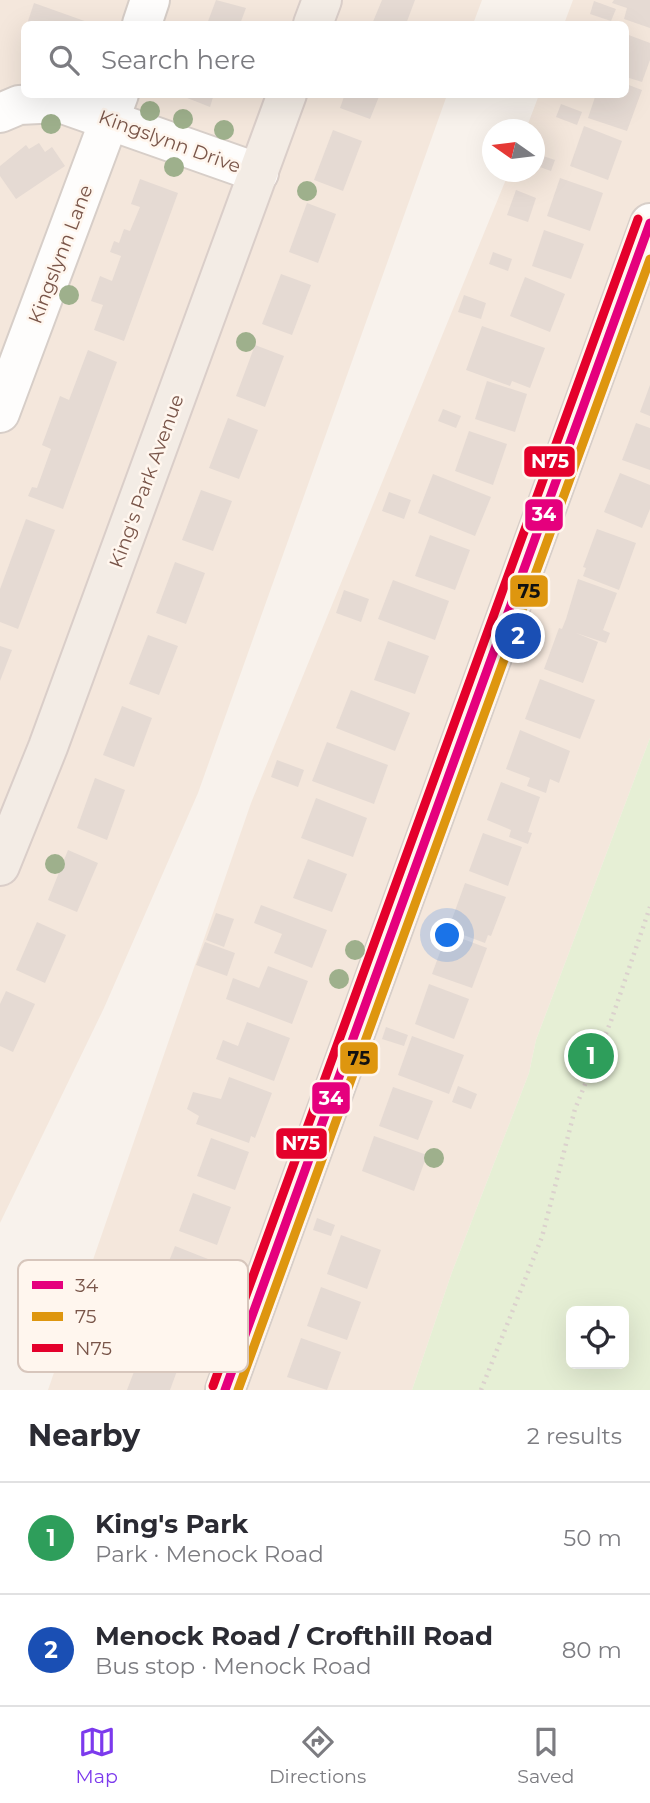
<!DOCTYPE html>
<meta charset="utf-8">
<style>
:root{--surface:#fff;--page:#f7f7f7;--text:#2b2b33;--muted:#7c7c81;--line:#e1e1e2;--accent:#7c3aed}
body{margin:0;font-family:Montserrat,sans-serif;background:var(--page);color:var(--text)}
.controls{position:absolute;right:21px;bottom:21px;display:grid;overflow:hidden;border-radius:10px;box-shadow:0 7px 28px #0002}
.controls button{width:63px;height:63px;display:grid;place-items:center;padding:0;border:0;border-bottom:2px solid var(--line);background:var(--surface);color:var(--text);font:35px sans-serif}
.compass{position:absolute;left:482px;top:119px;width:63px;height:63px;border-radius:50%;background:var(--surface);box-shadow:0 7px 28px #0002;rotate:284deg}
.you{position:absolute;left:448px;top:936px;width:24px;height:24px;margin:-18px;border:5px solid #fff;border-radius:50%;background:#1a73e8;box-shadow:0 0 0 10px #1a73e833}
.badge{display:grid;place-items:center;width:46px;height:46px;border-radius:50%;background:var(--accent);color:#fff;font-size:23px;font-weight:700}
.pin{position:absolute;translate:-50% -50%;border:4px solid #fff;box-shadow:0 2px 7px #0006}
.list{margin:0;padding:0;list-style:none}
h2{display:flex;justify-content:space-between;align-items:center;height:91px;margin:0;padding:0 28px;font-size:30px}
h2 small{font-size:23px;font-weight:400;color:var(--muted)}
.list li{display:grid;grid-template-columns:46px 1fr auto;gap:21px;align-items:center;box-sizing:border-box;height:112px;padding:0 28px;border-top:2px solid var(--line)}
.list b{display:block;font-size:26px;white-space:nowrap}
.list p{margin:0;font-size:23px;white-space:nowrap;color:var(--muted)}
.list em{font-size:23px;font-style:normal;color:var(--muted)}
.icon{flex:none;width:38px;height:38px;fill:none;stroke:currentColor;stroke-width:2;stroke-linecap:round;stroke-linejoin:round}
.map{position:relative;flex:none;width:650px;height:1390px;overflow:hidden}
.search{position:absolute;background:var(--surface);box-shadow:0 7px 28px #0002;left:21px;right:21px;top:21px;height:77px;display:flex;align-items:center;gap:18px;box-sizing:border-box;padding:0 24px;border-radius:10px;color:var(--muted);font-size:26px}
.sheet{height:315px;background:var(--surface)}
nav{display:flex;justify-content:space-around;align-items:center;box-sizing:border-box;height:98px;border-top:2px solid var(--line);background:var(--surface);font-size:19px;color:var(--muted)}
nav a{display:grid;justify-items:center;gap:4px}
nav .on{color:var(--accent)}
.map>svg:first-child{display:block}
.residential{fill:#f4e7dc}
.green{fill:#e6efd5;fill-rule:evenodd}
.building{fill:#e5dad3}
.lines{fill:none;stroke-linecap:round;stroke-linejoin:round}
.minor-casing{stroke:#d7cec8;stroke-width:42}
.major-casing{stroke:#dacec9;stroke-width:42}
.path{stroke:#dbd1cd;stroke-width:4.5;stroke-dasharray:2 5;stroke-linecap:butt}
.minor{stroke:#fefdfc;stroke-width:38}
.major{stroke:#f3ece5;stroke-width:38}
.bus-1-casing{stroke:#fff6ee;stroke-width:14}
.bus-2-casing{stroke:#fff6ee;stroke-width:14}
.bus-3-casing{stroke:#fff6ee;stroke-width:14}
.bus-1{stroke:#e5007d;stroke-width:9}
.bus-2{stroke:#de960f;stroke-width:9}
.bus-3{stroke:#e4002b;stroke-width:9}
.tree{fill:#9eb08c}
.labels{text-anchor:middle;stroke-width:5;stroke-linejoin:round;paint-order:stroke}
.street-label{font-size:19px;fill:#795549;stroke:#fff6ee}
.key{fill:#fff6ee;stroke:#d7c6bc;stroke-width:2}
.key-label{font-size:19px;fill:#795549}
.line-badge{stroke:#fff6ee;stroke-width:2.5}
.badge-label{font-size:19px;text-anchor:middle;font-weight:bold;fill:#fff}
.pale-badge-label{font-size:19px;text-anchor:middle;font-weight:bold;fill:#111}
</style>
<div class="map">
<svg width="650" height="1390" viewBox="0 0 650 1390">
<rect width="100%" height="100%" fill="#f8f2ec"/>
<g class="residential">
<polygon points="0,0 482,0 473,24 24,24 24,94 447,95 198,793 104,1008 0,1223"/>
<polygon points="573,0 650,0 650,738 536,1040 529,1073 452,1272 412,1390 48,1390 251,803 509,172 534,172 534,130 526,129 539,95 626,94 626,24 564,24"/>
</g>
<path class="green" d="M650 738V1390H412L452 1272 529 1073 536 1040ZM571 1311H624V1364H571Z"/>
<g class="building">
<polygon points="216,0 246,8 240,24 207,24"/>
<polygon points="382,0 415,0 406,24 372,24"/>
<polygon points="614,0 650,0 650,28 624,19 627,8 612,3"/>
<polygon points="594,1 616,9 611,21 590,14"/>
<polygon points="34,3 93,24 27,24"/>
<polygon points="626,34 650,43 650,60 642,82 626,77"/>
<polygon points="626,84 642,90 627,131 588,118 596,94 626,94"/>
<polygon points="177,94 214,94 210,107"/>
<polygon points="345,94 380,94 370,119 340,108"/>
<polygon points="561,104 582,112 577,125 556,117"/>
<polygon points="584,126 622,141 608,180 570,166"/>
<polygon points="333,130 362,141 343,191 314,180"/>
<polygon points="39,143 45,152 52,147 65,166 16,199 0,176 0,166 26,145 29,149"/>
<polygon points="534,153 555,160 551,171 534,165"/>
<polygon points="560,178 603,193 590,231 547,216"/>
<polygon points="140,179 178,193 124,341 94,330 103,305 91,301 100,276 112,281 121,256 110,252 114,241 119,243 124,229 130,231 140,207 131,204"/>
<polygon points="516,190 536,198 528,222 507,215"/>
<polygon points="307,203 336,214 318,263 289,252"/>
<polygon points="544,230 584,244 571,279 532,266"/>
<polygon points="493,252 512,259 508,271 489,264"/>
<polygon points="281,274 311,285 292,335 262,324"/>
<polygon points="525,277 565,294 550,332 510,316"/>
<polygon points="464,295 486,303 481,319 458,312"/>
<polygon points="482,326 545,348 530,388 512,381 510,386 466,370"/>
<polygon points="255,345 284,356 265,407 236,396"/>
<polygon points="88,350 117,362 63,509 28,496 32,487 37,488 51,449 42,445 60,396 69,400"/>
<polygon points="487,381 527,394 515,432 475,419"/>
<polygon points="650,385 650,416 640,412"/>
<polygon points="443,409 461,416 456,428 438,421"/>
<polygon points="228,418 258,430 239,479 209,468"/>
<polygon points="636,423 650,428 650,470 622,460"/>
<polygon points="469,431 507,444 493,485 455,471"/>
<polygon points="620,473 650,485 650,509 642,528 604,512"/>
<polygon points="433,474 491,497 475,536 418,513"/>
<polygon points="201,490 232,501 213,551 182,540"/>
<polygon points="389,492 411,500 404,519 382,511"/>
<polygon points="26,519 55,530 18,629 0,622 0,589"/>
<polygon points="597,529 636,543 619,590 583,576 586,568 583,567"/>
<polygon points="430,535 470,550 455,590 415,576"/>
<polygon points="175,562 205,573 186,624 156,613"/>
<polygon points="578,579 617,593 603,630 610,633 606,643 576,633 598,642 583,683 544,669 559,628 562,629 566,619"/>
<polygon points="393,580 449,601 435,640 378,619"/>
<polygon points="344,590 369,599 361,622 336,613"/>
<polygon points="148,635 178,646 159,695 129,684"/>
<polygon points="388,641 429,656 415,694 374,680"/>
<polygon points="0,646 12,650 0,681"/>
<polygon points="540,679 595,700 580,739 525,719"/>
<polygon points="351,690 410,713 395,751 336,728"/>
<polygon points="122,706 152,718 134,767 103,755"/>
<polygon points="520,730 570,751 559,783 550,779 546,793 527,786 530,778 506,769"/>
<polygon points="327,742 388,765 374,804 312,781"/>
<polygon points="277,760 304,770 298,787 271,777"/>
<polygon points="95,778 125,790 107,840 77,828"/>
<polygon points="501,782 540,797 528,832 532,833 528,844 509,837 511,830 487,820"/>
<polygon points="316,798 367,818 353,857 301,838"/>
<polygon points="483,833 522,847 508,886 469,871"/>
<polygon points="68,850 98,863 77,912 48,900"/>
<polygon points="308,859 347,874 332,912 293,898"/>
<polygon points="465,883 506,897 491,936 488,935 485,943 458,933 461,925 451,922"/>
<polygon points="261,905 327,930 312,968 274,953 282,934 254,923"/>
<polygon points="216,913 234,919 224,947 206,940"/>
<polygon points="37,922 66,935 45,983 16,970"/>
<polygon points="447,933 487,948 472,988 432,974"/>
<polygon points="205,942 235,953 227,976 196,965"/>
<polygon points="268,966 308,981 292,1024 226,999 233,978 259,988"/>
<polygon points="429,984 469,999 454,1039 415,1024"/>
<polygon points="6,991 35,1004 13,1052 0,1046 0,1004"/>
<polygon points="247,1022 290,1038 274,1081 216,1059 223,1040 238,1046"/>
<polygon points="386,1027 408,1035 404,1046 382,1039"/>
<polygon points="412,1036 464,1055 449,1094 398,1075"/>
<polygon points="229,1077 272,1093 255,1138 251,1136 249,1143 196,1124 199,1116 187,1109 193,1092 221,1099"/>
<polygon points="458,1086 477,1094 471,1109 452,1102"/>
<polygon points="393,1087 433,1101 418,1140 379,1126"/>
<polygon points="374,1136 427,1155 414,1191 362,1171"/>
<polygon points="211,1138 249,1152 235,1190 197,1176"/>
<polygon points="193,1193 231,1207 217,1245 179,1231"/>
<polygon points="317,1218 335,1225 331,1236 313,1230"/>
<polygon points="341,1235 381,1250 367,1289 327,1274"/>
<polygon points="175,1246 213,1261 198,1299 160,1284"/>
<polygon points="321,1287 361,1302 347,1340 307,1326"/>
<polygon points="301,1338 341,1352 327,1390 287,1377"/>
<polygon points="140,1356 177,1371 170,1390 127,1390"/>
</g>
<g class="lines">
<defs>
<g id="minor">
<polyline points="142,24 150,0"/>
<polyline points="0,113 19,105 60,103 259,173"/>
<polyline points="0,413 119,94"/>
<polyline points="225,1390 650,223"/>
</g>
<g id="major">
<polyline points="313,24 322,0"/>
<polyline points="0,866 48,747 287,94"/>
</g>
</defs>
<use href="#minor" class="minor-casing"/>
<use href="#major" class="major-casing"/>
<polyline class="path" points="481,1390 542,1237 575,1109 611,1021 650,907"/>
<use href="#minor" class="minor"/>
<use href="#major" class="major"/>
<defs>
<polyline id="bus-1" points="225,1390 650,223"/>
<polyline id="bus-2" points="238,1390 650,259"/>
<polyline id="bus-3" points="213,1386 638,219"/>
</defs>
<use href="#bus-1" class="bus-1-casing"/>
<use href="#bus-2" class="bus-2-casing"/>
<use href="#bus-3" class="bus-3-casing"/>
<use href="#bus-1" class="bus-1"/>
<use href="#bus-2" class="bus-2"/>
<use href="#bus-3" class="bus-3"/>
</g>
<g class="tree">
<circle cx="150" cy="111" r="10"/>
<circle cx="183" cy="119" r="10"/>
<circle cx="51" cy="124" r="10"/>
<circle cx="224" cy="130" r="10"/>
<circle cx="174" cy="167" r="10"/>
<circle cx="307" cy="191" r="10"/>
<circle cx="69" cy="295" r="10"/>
<circle cx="246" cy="342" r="10"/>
<circle cx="55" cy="864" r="10"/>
<circle cx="355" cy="950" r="10"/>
<circle cx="339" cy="979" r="10"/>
<circle cx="434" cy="1158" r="10"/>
</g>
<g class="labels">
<g class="street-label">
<text transform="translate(170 141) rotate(20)" y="7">Kingslynn Drive</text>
<text transform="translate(60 254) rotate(-69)" y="7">Kingslynn Lane</text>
<text transform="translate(146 481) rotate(-70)" y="7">King's Park Avenue</text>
</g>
</g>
<rect x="18" y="1260" width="230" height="112" rx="10" class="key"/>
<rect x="32" y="1281" width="31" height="8" fill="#e5007d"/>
<rect x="32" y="1312" width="31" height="9" fill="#de960f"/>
<rect x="32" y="1344" width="31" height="8" fill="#e4002b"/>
<g class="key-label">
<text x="75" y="1292">34</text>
<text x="75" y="1323">75</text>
<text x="75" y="1355">N75</text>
</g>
<g class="line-badge">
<rect x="523" y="445" width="53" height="33" rx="7" fill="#e4002b"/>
<rect x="524" y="498" width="40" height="34" rx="7" fill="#e5007d"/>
<rect x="509" y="574" width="40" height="34" rx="7" fill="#de960f"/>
<rect x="339" y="1041" width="40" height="34" rx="7" fill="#de960f"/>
<rect x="311" y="1081" width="40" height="34" rx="7" fill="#e5007d"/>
<rect x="275" y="1127" width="53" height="33" rx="7" fill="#e4002b"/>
</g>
<g class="badge-label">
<text x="550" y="468">N75</text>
<text x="544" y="521">34</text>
<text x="331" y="1105">34</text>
<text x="301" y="1150">N75</text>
</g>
<g class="pale-badge-label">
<text x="529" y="598">75</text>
<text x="359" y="1065">75</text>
</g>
</svg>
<div class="controls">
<button><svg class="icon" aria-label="locate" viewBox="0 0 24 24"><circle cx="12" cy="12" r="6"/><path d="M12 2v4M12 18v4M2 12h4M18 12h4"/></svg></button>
</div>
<svg class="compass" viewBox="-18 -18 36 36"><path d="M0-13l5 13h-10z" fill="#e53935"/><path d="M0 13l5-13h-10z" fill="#7c7c81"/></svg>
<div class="you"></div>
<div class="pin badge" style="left:591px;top:1056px;background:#2e9e5b">1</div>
<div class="pin badge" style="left:518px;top:636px;background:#1a4fb4">2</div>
<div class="search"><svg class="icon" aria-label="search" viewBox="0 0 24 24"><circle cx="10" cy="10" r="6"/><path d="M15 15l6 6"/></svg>Search here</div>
</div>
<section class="sheet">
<h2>Nearby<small>2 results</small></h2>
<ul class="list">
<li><span class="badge" style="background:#2e9e5b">1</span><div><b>King's Park</b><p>Park · Menock Road</p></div><em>50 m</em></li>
<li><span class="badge" style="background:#1a4fb4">2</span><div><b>Menock Road / Crofthill Road</b><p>Bus stop · Menock Road</p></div><em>80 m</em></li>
</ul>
</section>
<nav>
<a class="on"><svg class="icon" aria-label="map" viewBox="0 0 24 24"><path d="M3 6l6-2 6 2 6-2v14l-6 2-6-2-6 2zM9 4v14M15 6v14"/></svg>Map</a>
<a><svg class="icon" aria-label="directions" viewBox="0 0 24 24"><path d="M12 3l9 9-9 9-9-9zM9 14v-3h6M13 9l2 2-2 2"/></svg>Directions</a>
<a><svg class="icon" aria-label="saved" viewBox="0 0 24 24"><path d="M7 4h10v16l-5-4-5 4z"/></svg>Saved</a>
</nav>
